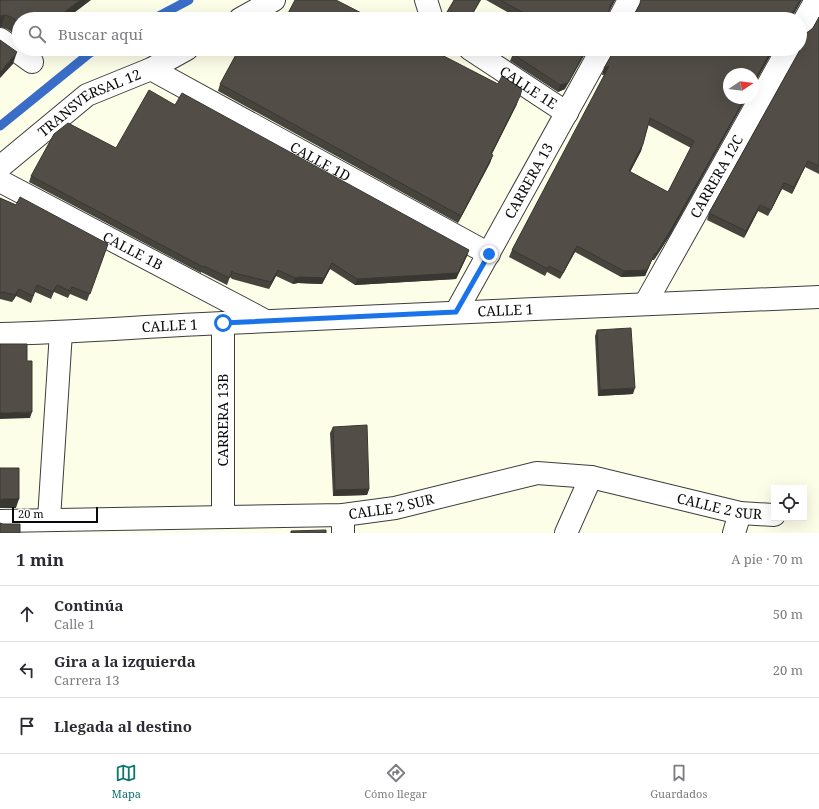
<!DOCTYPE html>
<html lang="es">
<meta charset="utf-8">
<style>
:root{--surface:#fff;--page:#f7f7f7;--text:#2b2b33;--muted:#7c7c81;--line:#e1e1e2;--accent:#0f766e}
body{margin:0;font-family:"Noto Serif",serif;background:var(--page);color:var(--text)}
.controls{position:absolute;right:12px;bottom:12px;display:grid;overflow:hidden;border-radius:0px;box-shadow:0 4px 16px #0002}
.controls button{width:36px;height:36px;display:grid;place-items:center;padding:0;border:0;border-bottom:1px solid var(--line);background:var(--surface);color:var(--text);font:20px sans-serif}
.compass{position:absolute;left:723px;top:68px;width:36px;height:36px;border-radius:50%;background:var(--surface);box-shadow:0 4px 16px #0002;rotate:77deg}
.scale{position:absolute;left:12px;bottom:10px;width:86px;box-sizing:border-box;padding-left:4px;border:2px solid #0a0a0a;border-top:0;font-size:11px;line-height:14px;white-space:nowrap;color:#0a0a0a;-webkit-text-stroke:3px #fff;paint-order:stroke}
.stop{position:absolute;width:12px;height:12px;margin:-9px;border:3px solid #1a73e8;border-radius:50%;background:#fff}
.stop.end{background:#1a73e8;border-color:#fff;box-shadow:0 1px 4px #0008}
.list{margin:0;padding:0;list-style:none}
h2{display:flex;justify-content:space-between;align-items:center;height:52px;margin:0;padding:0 16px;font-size:17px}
h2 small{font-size:13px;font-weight:400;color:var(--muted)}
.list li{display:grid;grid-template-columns:26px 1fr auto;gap:12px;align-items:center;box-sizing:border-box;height:56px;padding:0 16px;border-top:1px solid var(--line)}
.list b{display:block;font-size:15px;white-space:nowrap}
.list p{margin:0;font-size:13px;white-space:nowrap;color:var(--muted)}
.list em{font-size:13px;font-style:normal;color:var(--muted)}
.icon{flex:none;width:22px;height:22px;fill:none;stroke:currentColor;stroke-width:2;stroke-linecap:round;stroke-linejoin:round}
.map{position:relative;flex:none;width:819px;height:533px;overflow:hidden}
.search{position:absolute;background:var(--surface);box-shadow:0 4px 16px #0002;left:12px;right:12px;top:12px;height:44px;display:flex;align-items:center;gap:10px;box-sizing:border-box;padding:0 14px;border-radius:22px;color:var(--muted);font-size:15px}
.sheet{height:220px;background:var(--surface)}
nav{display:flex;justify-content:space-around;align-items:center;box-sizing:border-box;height:56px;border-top:1px solid var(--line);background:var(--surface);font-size:11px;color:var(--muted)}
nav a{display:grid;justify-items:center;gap:2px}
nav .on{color:var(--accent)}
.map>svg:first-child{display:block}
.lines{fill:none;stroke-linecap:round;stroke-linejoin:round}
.stream{stroke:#396dc7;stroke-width:9}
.street-casing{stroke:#3d3d3d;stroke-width:24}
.street{stroke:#fff;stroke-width:22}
.wall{fill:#47433d;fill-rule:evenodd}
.shaded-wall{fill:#393732}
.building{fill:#524e47;stroke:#393732;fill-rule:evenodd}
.route{stroke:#1a73e8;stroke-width:5}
.labels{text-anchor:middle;stroke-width:4;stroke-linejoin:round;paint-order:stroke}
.street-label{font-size:14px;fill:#0a0a0a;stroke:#fff}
</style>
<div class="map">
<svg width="819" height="533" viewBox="0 0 819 533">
<rect width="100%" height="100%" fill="#fdfee8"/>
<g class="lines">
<g class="stream">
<polyline points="153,19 189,0"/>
<polyline points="0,126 90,53 97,49"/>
</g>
<defs>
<g id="street">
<polyline points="426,0 432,19"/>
<polyline points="240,19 274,0"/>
<polyline points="619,19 629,0"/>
<polyline points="800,28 816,0"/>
<polyline points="0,39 32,62"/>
<path id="s1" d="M470 49 567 113"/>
<path id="s2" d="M151 69 489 254"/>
<path id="s3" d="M0 167 87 95 151 69 187 49"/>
<path id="s4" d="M0 181 264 320"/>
<path id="s5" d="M645 304 788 49"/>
<path id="s6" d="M456 312 602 49"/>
<path id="s7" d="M0 334C76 332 151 326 226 323 424 314 621 305 819 297"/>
<polyline points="223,517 223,323"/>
<polyline points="49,519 61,332"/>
<path id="s8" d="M0 521 343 515 395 508 537 473 591 477 740 513 774 515"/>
<polyline points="343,533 343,515"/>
<polyline points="566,533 591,477"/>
<polyline points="734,533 740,513"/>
</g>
</defs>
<use href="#street" class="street-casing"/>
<use href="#street" class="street"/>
</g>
<g class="wall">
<polygon points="0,0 19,19 19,37 7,29 0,27"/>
<polygon points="486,0 615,0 609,12 611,19 520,19"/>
<polygon points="447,12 470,19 445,19"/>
<polygon points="819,17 819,174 805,167 792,194 782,189 768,216 758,211 744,238 707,220 709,213 800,51 800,33 803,34 808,32 813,28"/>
<polygon points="515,49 565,89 558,92 510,61"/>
<path d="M614 49H774L670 235 654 260H652L645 276 621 277 575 252 560 279 547 272 545 276 509 257 512 250 606 74 602 75ZM648 125 691 148 668 192 630 172 641 151Z"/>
<polygon points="220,84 517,104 492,154 490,163 458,223 218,91"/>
<polygon points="175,105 467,256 456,279 355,285 330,269 322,284 298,283 293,284 276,276 269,289 232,279 230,277 227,285 201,272 201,273 29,182 31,176 116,148"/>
<polygon points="0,198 108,244 87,301 70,294 68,298 54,292 51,299 35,292 31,303 16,296 12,302 0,299"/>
<polygon points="597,330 633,394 598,396 595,336"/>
<polygon points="333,427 369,489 367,495 333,496 330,433"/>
</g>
<g class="shaded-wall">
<polygon points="80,0 91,0 66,19 55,19"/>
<polygon points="480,0 481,0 470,19 469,19"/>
<polygon points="614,0 615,0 608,13 610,6"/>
<polygon points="800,0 802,0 791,19 791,15"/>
<polygon points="5,15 1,27 0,27 0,16"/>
<polygon points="586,49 588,49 565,89 558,92 560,85"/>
<polygon points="772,49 774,49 753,86 753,84"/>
<polygon points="17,52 13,64 0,78 0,72"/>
<polygon points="609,66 607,73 602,75 604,68"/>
<polygon points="520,96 517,104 488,161 491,154"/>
<polygon points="745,98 746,98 670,235 654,260 656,254"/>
<polygon points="643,144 641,151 627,178 629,171"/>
<polygon points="493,155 490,163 458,223 461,216"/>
<polygon points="808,161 805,167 792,194 794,187"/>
<polygon points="784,183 782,189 768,216 771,210"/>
<polygon points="760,205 758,211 744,238 746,231"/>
<polygon points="577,246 575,252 560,279 563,273"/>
<polygon points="469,250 467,256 456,279 355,285 357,279"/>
<polygon points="655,253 645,276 621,277 624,271"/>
<polygon points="332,263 330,269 322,284 298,283 293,284 295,278"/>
<polygon points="278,270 276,276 269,289 271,282"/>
<polygon points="19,289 16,296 12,302 15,295"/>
<polygon points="635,388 633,394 598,396 600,390"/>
<polygon points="32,412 30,418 0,419 0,413"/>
<polygon points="369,489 367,495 333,496 335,490"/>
<polygon points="3,499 19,499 16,508 0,508 0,500"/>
</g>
<g class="building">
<polygon points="0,0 80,0 55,19 19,19 19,22 11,17 5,15 0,16"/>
<polygon points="295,0 336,0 373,19 285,19"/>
<polygon points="454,0 480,0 469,19 450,19 447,12"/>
<polygon points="500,0 614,0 610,6 609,12 611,19 533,19 533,18"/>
<polygon points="642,0 800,0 791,15 791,19 632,19"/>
<polygon points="819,17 819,166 808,161 794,187 784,183 771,210 760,205 746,231 709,213 801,48 803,42 801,36 800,35 800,33 803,34 808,32 813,28"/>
<polygon points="0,40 17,52 0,72"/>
<polygon points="239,49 430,49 498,84 502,76 522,89 520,96 491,154 493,155 461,216 220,84"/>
<polygon points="515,49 586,49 568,83 560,85 513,54"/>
<path d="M615 49H772L753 84V74H729V98H745L672 228 656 254 655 253 647 270 624 271 577 246 563 273 549 266 548 269 512 250 609 66 604 68ZM650 118 694 141 668 192 629 171 643 144Z"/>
<polygon points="149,90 175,105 182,93 469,250 458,273 357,279 332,263 324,278 300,277 295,278 278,270 271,282 234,273 232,271 229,278 204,266 203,267 31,176 54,134 68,123 116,148"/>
<polygon points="20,197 108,244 90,294 72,287 70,291 57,285 53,292 37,285 33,296 19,289 15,295 2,292 0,294 0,198 16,205"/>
<polygon points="631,328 635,388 600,390 597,330"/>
<polygon points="0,344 27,344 27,361 32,361 32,412 0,413"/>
<polygon points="367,425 369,489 335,490 333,427"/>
<polygon points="0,468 19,468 19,499 3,499 0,500"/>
<polygon points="0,523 3,524 20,524 20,533 0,533"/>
<polygon points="326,530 326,533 291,533 291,531"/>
</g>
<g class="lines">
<polyline class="route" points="223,323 456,312 489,254"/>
</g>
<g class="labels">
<g class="street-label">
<text dy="5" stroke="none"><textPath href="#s1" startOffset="70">CALLE 1E</textPath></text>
<text dy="5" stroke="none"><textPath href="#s3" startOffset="111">TRANSVERSAL 12</textPath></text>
<text dy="5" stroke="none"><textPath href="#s2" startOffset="193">CALLE 1D</textPath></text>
<text dy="5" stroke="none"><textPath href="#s5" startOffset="146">CARRERA 12C</textPath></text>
<text dy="5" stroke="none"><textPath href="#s6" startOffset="150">CARRERA 13</textPath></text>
<text dy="5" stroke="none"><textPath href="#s4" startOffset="150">CALLE 1B</textPath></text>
<text dy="5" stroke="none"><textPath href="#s7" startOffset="506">CALLE 1</textPath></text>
<text dy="5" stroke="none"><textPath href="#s7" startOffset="170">CALLE 1</textPath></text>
<text transform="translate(223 420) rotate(-90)" y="5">CARRERA 13B</text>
<text dy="5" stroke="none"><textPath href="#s8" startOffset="728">CALLE 2 SUR</textPath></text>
<text dy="5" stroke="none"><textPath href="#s8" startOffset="392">CALLE 2 SUR</textPath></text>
</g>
</g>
</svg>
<div class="controls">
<button><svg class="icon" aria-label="locate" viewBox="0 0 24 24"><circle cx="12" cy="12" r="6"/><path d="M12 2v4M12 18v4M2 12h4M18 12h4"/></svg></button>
</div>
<svg class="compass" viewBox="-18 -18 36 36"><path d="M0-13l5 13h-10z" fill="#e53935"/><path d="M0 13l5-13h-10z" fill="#7c7c81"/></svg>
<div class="scale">20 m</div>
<div class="stop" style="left:223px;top:323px"></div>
<div class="stop end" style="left:489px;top:254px"></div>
<div class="search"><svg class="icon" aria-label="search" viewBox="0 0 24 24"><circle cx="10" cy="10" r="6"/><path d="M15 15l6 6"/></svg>Buscar aquí</div>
</div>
<section class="sheet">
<h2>1 min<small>A pie · 70 m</small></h2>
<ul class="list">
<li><svg class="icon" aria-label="ahead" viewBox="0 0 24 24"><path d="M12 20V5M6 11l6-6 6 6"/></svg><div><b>Continúa</b><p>Calle 1</p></div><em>50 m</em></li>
<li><svg class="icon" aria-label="left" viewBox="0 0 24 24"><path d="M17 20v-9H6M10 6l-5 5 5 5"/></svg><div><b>Gira a la izquierda</b><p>Carrera 13</p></div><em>20 m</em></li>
<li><svg class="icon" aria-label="arrive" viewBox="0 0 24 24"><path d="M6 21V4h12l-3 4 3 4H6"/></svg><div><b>Llegada al destino</b></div></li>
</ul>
</section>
<nav>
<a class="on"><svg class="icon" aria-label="map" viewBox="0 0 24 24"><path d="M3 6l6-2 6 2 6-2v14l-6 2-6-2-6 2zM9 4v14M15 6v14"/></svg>Mapa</a>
<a><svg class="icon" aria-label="directions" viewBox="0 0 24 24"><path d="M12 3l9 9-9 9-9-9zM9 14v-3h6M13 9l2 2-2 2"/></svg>Cómo llegar</a>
<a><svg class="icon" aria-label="saved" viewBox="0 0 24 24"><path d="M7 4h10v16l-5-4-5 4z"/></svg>Guardados</a>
</nav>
